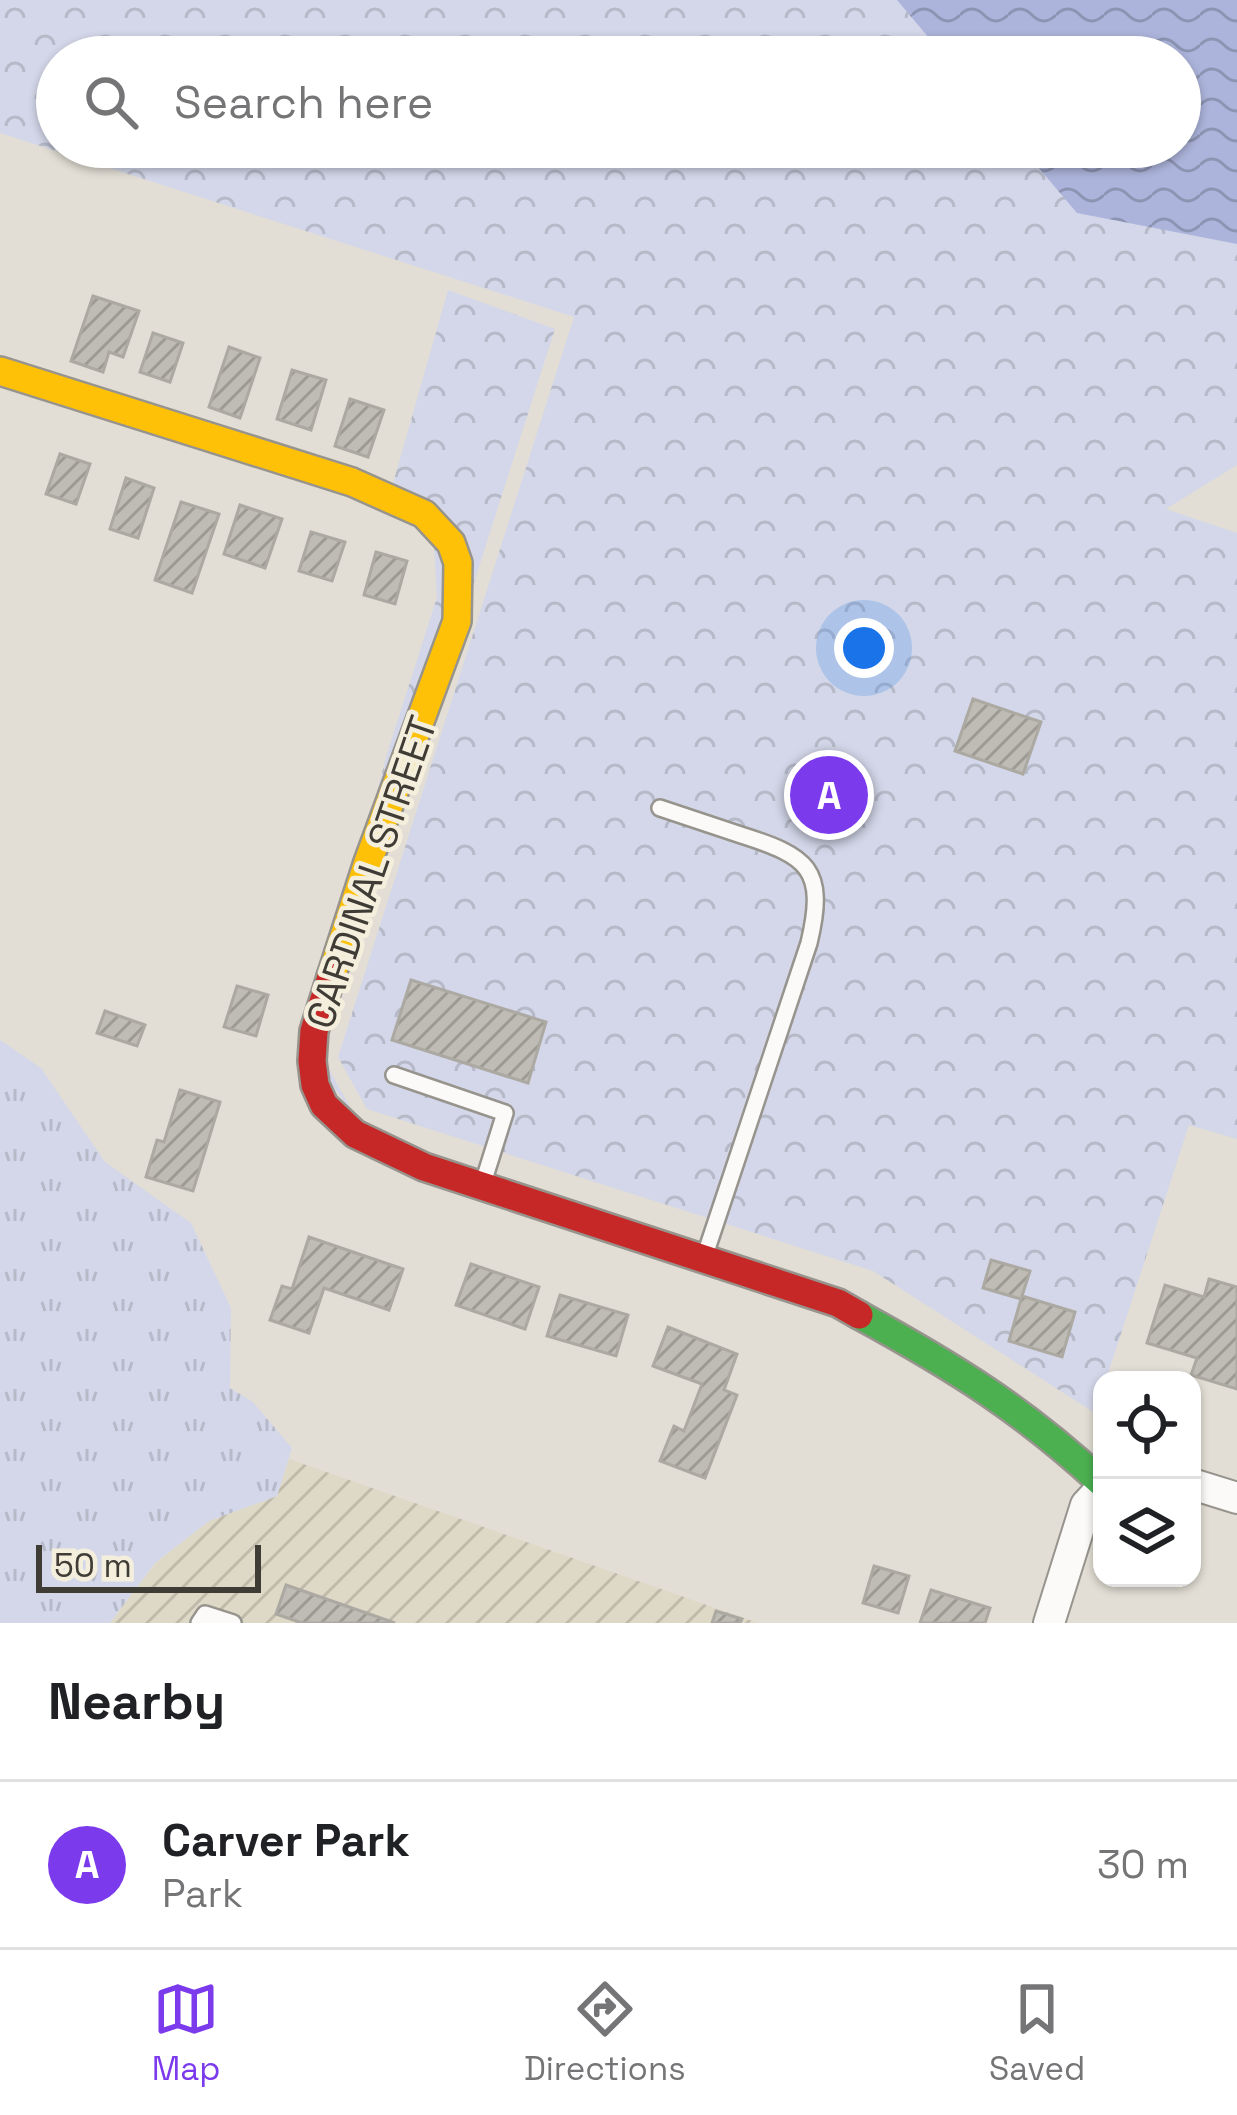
<!DOCTYPE html>
<style>
:root{--surface:#fff;--page:#f6f6f6;--text:#202124;--muted:#757577;--line:#e0e0e0;--accent:#7c3aed}
body{margin:0;font-family:"Space Grotesk",sans-serif;background:var(--page);color:var(--text)}
.controls{position:absolute;right:36px;bottom:36px;display:grid;overflow:hidden;border-radius:24px;box-shadow:0 3px 9px #0004}
.controls button{width:108px;height:108px;display:grid;place-items:center;padding:0;border:0;border-bottom:3px solid var(--line);background:var(--surface);color:var(--text);font:60px sans-serif}
.scale{position:absolute;left:36px;bottom:30px;width:225px;box-sizing:border-box;padding-left:12px;border:6px solid #3f3c36;border-top:0;font-size:33px;line-height:42px;white-space:nowrap;color:#3f3c36;-webkit-text-stroke:9px #f4efdd;paint-order:stroke}
.you{position:absolute;left:864px;top:648px;width:42px;height:42px;margin:-30px;border:9px solid #fff;border-radius:50%;background:#1a73e8;box-shadow:0 0 0 18px #1a73e833}
.badge{display:grid;place-items:center;width:78px;height:78px;border-radius:50%;background:var(--accent);color:#fff;font-size:39px;font-weight:700}
.pin{position:absolute;translate:-50% -50%;border:6px solid #fff;box-shadow:0 3px 12px #0006}
.list{margin:0;padding:0;list-style:none}
h2{display:flex;justify-content:space-between;align-items:center;height:156px;margin:0;padding:0 48px;font-size:51px}
h2 small{font-size:39px;font-weight:400;color:var(--muted)}
.list li{display:grid;grid-template-columns:78px 1fr auto;gap:36px;align-items:center;box-sizing:border-box;height:168px;padding:0 48px;border-top:3px solid var(--line)}
.list b{display:block;font-size:45px;white-space:nowrap}
.list p{margin:0;font-size:39px;white-space:nowrap;color:var(--muted)}
.list em{font-size:39px;font-style:normal;color:var(--muted)}
.icon{flex:none;width:66px;height:66px;fill:none;stroke:currentColor;stroke-width:2;stroke-linecap:round;stroke-linejoin:round}
.map{position:relative;flex:none;width:1237px;height:1623px;overflow:hidden}
.search{position:absolute;background:var(--surface);box-shadow:0 3px 9px #0004;left:36px;right:36px;top:36px;height:132px;display:flex;align-items:center;gap:30px;box-sizing:border-box;padding:0 42px;border-radius:66px;color:var(--muted);font-size:45px}
.sheet{height:324px;background:var(--surface)}
nav{display:flex;justify-content:space-around;align-items:center;box-sizing:border-box;height:168px;border-top:3px solid var(--line);background:var(--surface);font-size:33px;color:var(--muted)}
nav a{display:grid;justify-items:center;gap:6px}
nav .on{color:var(--accent)}
.map>svg:first-child{display:block}
.industrial{fill:url(#industrial-furrows)}
.grass{fill:url(#grass-tufts)}
.park{fill:url(#park-crowns);fill-rule:evenodd}
.water{fill:url(#water-waves)}
.building{fill:url(#building-hatch);stroke:#aca9a2;stroke-width:3}
.lines{fill:none;stroke-linecap:round;stroke-linejoin:round}
.lane-casing{stroke:#97948d;stroke-width:20}
.street-casing{stroke:#97948d;stroke-width:34}
.fast-casing{stroke:#97948d;stroke-width:32}
.slow-casing{stroke:#97948d;stroke-width:32}
.jam-casing{stroke:#97948d;stroke-width:32}
.lane{stroke:#fbfaf9;stroke-width:15}
.street{stroke:#fbfaf9;stroke-width:30}
.fast{stroke:#4caf50;stroke-width:27}
.slow{stroke:#ffc107;stroke-width:27}
.jam{stroke:#c62828;stroke-width:27}
.labels{text-anchor:middle;stroke-width:9;stroke-linejoin:round;paint-order:stroke}
.street-label{font-size:39px;fill:#3f3c36;stroke:#f4efdd}
</style>
<div class="map">
<svg width="1237" height="1623" viewBox="0 0 1237 1623">
<defs>
<pattern id="industrial-furrows" width="10" height="10" patternUnits="userSpaceOnUse" patternTransform="scale(3)"><rect width="10" height="10" fill="#ded8c6"/><path d="M-1 1l2-2M0 10L10 0M9 11l2-2" fill="none" stroke="#c0baab"/></pattern>
<pattern id="grass-tufts" width="24" height="20" patternUnits="userSpaceOnUse" patternTransform="scale(3)"><rect width="24" height="20" fill="#d3d7e9"/><path d="M3 7l-1-3M5 7V3M7 7l1-3M15 17l-1-3M17 17v-4M19 17l1-3" fill="none" stroke="#b6b9c8"/></pattern>
<pattern id="park-crowns" width="20" height="18" patternUnits="userSpaceOnUse" patternTransform="scale(3)"><rect width="20" height="18" fill="#d3d7e9"/><path d="M2 6a3 3 0 1 1 6 0M12 15a3 3 0 1 1 6 0" fill="none" stroke="#b6b9c8"/></pattern>
<pattern id="water-waves" width="16" height="10" patternUnits="userSpaceOnUse" patternTransform="scale(3)"><rect width="16" height="10" fill="#acb4db"/><path d="M0 5q4-4 8 0t8 0" fill="none" stroke="#8d94b2"/></pattern>
<pattern id="building-hatch" width="6" height="6" patternUnits="userSpaceOnUse" patternTransform="scale(3)"><rect width="6" height="6" fill="#bfbcb5"/><path d="M-1 1l2-2M0 6l6-6M5 7l2-2" fill="none" stroke="#9d9a94"/></pattern>
</defs>
<rect width="100%" height="100%" fill="#e2ded5"/>
<polygon class="industrial" points="289,1459 758,1623 110,1623 156,1563 209,1521 277,1496"/>
<polygon class="grass" points="0,1040 41,1068 105,1162 191,1223 231,1308 230,1388 253,1402 292,1448 277,1496 209,1521 155,1563 110,1623 0,1623"/>
<g class="park">
<path d="M0 0H1237V465L1166 509 1237 533V1139L1189 1125 1106 1380H1102L1095 1413 873 1271 367 1109 338 1057 574 317 0 133ZM57 57H1180V147H57Z"/>
<polygon points="448,290 555,329 324,1052 325,1062 354,1114 308,1054 387,754 437,597 434,543 388,501"/>
</g>
<polygon class="water" points="897,0 1237,0 1237,244 1077,213 1021,147 1180,147 1180,57 945,57"/>
<g class="building">
<polygon points="93,296 139,311 123,357 109,352 103,372 71,361"/>
<polygon points="153,333 183,343 170,382 140,372"/>
<polygon points="229,347 260,358 240,418 209,407"/>
<polygon points="292,370 326,380 311,430 277,419"/>
<polygon points="350,399 384,410 368,457 335,446"/>
<polygon points="60,454 90,464 76,504 46,494"/>
<polygon points="126,478 154,488 138,538 110,529"/>
<polygon points="181,502 219,514 192,593 155,580"/>
<polygon points="240,505 282,519 265,568 224,554"/>
<polygon points="311,532 345,542 332,581 299,571"/>
<polygon points="376,552 407,561 395,604 364,595"/>
<polygon points="973,699 1041,722 1023,774 955,751"/>
<polygon points="411,980 546,1022 528,1083 392,1040"/>
<polygon points="237,986 268,995 256,1036 224,1027"/>
<polygon points="105,1011 145,1025 137,1046 97,1033"/>
<polygon points="180,1090 220,1102 193,1191 146,1177 157,1140 164,1142"/>
<polygon points="309,1237 403,1269 389,1310 324,1288 309,1333 270,1320 282,1286 292,1289"/>
<polygon points="991,1260 1030,1271 1022,1296 1075,1312 1062,1357 1009,1341 1021,1299 983,1288"/>
<polygon points="471,1264 539,1287 525,1329 456,1305"/>
<polygon points="1209,1279 1237,1287 1237,1389 1191,1375 1197,1358 1147,1343 1165,1285 1204,1297"/>
<polygon points="560,1295 628,1315 616,1356 547,1336"/>
<polygon points="668,1327 737,1354 724,1390 737,1395 705,1478 660,1461 674,1426 684,1431 702,1384 653,1366"/>
<polygon points="874,1566 909,1576 898,1613 863,1603"/>
<polygon points="286,1585 395,1623 302,1623 276,1614"/>
<polygon points="931,1590 990,1608 985,1623 920,1623"/>
<polygon points="716,1611 742,1619 740,1623 712,1623"/>
</g>
<g class="lines">
<defs>
<g id="lane">
<path d="M660 808C687 817 714 826 741 835 807 856 827 868 809 943L705 1255"/>
<polyline points="394,1075 505,1113 483,1183"/>
<polyline points="199,1623 205,1614 233,1623"/>
</g>
<g id="street">
<polyline points="1192,1484 1237,1498"/>
<polyline points="1049,1623 1086,1505 1102,1488"/>
</g>
<path id="fast" d="M859 1315C954 1367 1022 1409 1102 1483"/>
<polyline id="slow" points="0,371 352,482 424,514 451,543 458,563 457,621 368,862 331,977"/>
<polyline id="jam" points="331,977 314,1031 312,1061 315,1085 324,1105 355,1134 424,1167 838,1303 859,1315"/>
</defs>
<use href="#lane" class="lane-casing"/>
<use href="#street" class="street-casing"/>
<use href="#fast" class="fast-casing"/>
<use href="#slow" class="slow-casing"/>
<use href="#jam" class="jam-casing"/>
<use href="#lane" class="lane"/>
<use href="#street" class="street"/>
<use href="#fast" class="fast"/>
<use href="#slow" class="slow"/>
<use href="#jam" class="jam"/>
</g>
<g class="labels">
<g class="street-label">
<text transform="translate(371 872) rotate(-71)" y="14">CARDINAL STREET</text>
</g>
</g>
</svg>
<div class="controls">
<button><svg class="icon" aria-label="locate" viewBox="0 0 24 24"><circle cx="12" cy="12" r="6"/><path d="M12 2v4M12 18v4M2 12h4M18 12h4"/></svg></button>
<button><svg class="icon" aria-label="layers" viewBox="0 0 24 24"><path d="M12 4l9 5-9 5-9-5zM3 14l9 5 9-5"/></svg></button>
</div>
<div class="scale">50 m</div>
<div class="you"></div>
<div class="pin badge" style="left:829px;top:795px">A</div>
<div class="search"><svg class="icon" aria-label="search" viewBox="0 0 24 24"><circle cx="10" cy="10" r="6"/><path d="M15 15l6 6"/></svg>Search here</div>
</div>
<section class="sheet">
<h2>Nearby<small></small></h2>
<ul class="list">
<li><span class="badge">A</span><div><b>Carver Park</b><p>Park</p></div><em>30 m</em></li>
</ul>
</section>
<nav>
<a class="on"><svg class="icon" aria-label="map" viewBox="0 0 24 24"><path d="M3 6l6-2 6 2 6-2v14l-6 2-6-2-6 2zM9 4v14M15 6v14"/></svg>Map</a>
<a><svg class="icon" aria-label="directions" viewBox="0 0 24 24"><path d="M12 3l9 9-9 9-9-9zM9 14v-3h6M13 9l2 2-2 2"/></svg>Directions</a>
<a><svg class="icon" aria-label="saved" viewBox="0 0 24 24"><path d="M7 4h10v16l-5-4-5 4z"/></svg>Saved</a>
</nav>
